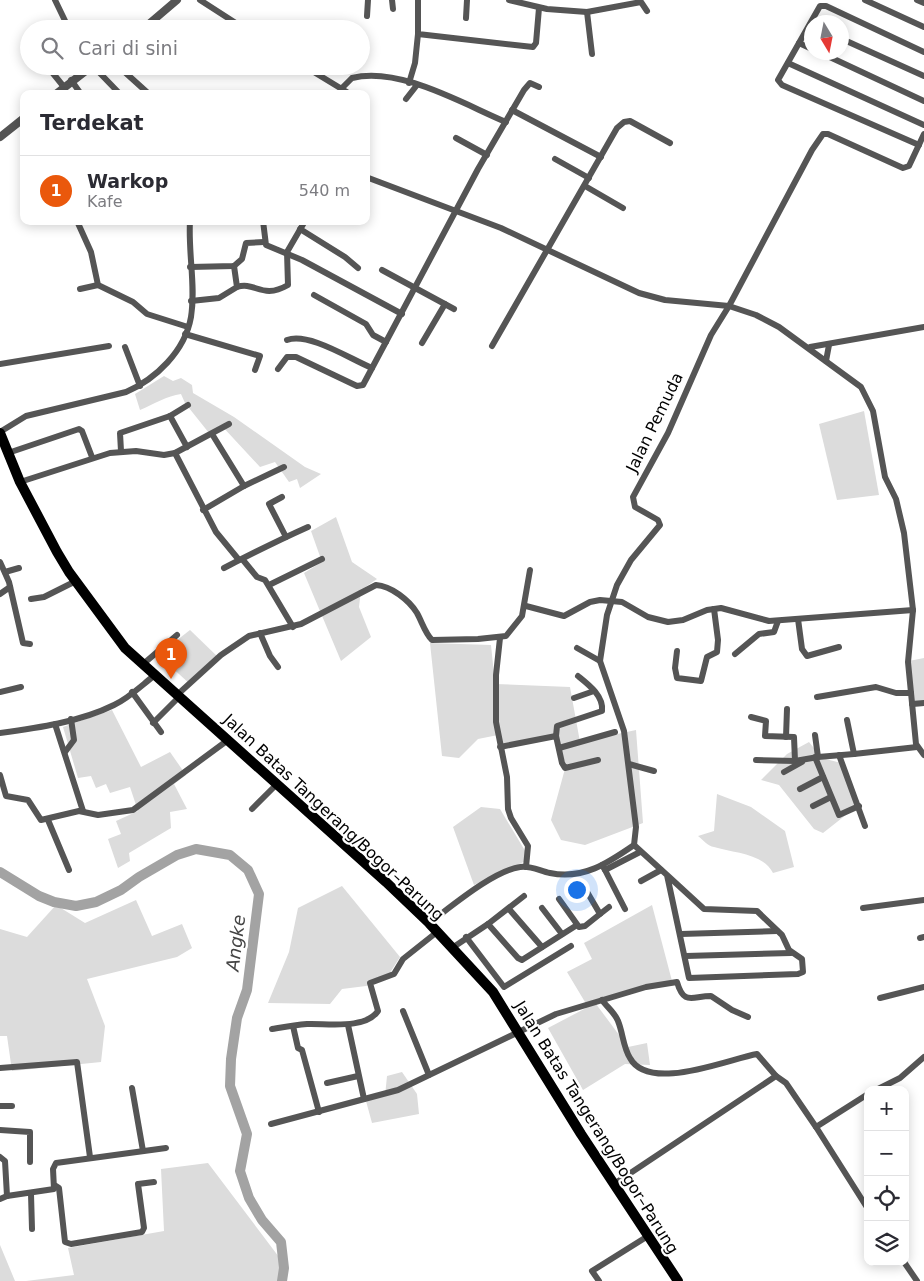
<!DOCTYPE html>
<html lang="id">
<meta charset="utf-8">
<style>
:root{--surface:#fff;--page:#f7f7f7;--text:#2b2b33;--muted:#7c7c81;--line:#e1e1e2;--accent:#ea580c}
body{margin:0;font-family:"DejaVu Sans",sans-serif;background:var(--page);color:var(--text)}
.controls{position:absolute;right:15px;bottom:15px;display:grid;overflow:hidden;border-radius:10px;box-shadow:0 2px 12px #0003}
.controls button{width:45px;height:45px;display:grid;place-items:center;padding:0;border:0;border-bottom:1px solid var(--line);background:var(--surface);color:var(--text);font:25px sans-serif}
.compass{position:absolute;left:804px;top:15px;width:45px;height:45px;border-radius:50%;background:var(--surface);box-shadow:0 2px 12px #0003;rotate:170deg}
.you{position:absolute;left:576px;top:889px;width:18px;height:18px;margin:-12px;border:4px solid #fff;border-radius:50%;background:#1a73e8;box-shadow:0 0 0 8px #1a73e833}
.badge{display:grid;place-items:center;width:32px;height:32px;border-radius:50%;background:var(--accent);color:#fff;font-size:16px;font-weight:700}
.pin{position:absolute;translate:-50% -41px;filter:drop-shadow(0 1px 2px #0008)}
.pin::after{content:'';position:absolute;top:26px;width:18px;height:15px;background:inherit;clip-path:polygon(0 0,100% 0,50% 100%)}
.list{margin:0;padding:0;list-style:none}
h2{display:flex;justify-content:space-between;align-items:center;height:65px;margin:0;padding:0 20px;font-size:21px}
h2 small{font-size:16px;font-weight:400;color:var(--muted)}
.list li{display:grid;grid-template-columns:32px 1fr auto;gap:15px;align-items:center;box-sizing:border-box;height:70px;padding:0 20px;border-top:1px solid var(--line)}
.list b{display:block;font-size:19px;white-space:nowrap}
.list p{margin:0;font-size:16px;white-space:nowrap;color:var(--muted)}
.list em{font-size:16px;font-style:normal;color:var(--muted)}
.icon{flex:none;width:28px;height:28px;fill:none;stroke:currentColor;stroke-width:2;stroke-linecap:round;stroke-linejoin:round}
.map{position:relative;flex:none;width:924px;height:1281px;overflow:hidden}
.search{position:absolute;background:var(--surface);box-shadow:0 2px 12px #0003;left:20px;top:20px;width:350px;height:55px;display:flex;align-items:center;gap:12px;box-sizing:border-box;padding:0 18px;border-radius:28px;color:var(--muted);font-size:19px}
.panel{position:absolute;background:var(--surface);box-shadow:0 2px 12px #0003;left:20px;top:90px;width:350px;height:135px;border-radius:10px}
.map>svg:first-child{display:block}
.green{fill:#dcdcdc}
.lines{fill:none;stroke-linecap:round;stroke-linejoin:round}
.river{stroke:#a3a3a3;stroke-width:10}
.minor{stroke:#555;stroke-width:6}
.tertiary{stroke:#555;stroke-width:8}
.primary{stroke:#000;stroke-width:10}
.labels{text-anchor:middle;stroke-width:4.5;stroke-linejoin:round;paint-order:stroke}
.street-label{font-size:16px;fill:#000;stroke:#fff}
.water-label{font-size:18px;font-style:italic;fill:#444;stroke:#fff}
</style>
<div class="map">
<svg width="924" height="1281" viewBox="0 0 924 1281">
<rect width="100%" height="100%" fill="#fff"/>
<g class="green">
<path d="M164 376 173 381 181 378 192 385 193 393 234 417 305 467 321 474 300 488 297 479 289 482 275 462 260 467 221 425 209 433 185 403 181 394C167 396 154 404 140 410L135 394Z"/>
<polygon points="864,411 879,495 837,500 819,424"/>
<polygon points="336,517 352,562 377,579 361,590 359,607 371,637 341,661 304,573 322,562 311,531"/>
<polygon points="190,630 220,659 190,684 158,655"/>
<polygon points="430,643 491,645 495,684 570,687 580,742 636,730 643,823 585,845 561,840 551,820 566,765 556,738 500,747 498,735 478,739 459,758 442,756"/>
<polygon points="924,658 924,706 913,707 909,661"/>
<polygon points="112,710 141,767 170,752 186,775 174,784 187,809 170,812 171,828 129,853 130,861 118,868 108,839 121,834 116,821 138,811 130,787 110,793 106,784 96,788 91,776 78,778 63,727"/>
<polygon points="809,742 822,758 841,763 856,807 823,833 814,829 779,785 761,780 787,754"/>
<path d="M717 794 751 807 785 831 794 867 773 873C763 853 733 853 714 847 708 846 703 840 698 836L714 831Z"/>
<polygon points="481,807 500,809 530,859 474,885 453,827"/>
<polygon points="342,886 400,957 386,979 366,986 342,989 330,1004 268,1003 289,952 298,908"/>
<polygon points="136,900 152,936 182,924 192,948 177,957 87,979 105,1026 101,1062 12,1071 7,1036 0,1036 0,929 27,937 56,905 85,923"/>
<polygon points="652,905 672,981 596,1004 628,1047 647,1043 650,1065 625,1064 583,1090 548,1028 588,1007 567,972 592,959 584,943"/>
<polygon points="402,1072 417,1094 419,1114 372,1123 366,1101 385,1096 387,1076"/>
<polygon points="208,1163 285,1265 280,1281 26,1281 74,1275 68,1248 164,1231 161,1169"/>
<polygon points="0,1245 15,1281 0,1281"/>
</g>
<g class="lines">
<polyline class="river" points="0,872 39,896 54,902 76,906 96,902 121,890 139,877 177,855 196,849 230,855 248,870 259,894 247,990 237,1018 231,1059 230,1086 247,1134 240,1171 249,1198 262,1220 281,1242 284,1268 282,1281"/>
<g class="minor">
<polyline points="55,0 69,29"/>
<polyline points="200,0 245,29"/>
<polyline points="392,0 393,9"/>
<polyline points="418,0 418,34 533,47 536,43 539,8"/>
<polyline points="509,0 547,9 587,12 641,2 647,11"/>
<polyline points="865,0 924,27"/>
<polyline points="917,0 924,3"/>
<polyline points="587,12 592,54"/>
<polyline points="367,16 368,0"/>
<polyline points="466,18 467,0"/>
<polyline points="842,39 924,76"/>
<polyline points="799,43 812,49"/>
<polyline points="819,52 924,101"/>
<polyline points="788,63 924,125"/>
<polyline points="47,66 64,87"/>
<polyline points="93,66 120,94"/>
<polyline points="118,66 149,94"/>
<polyline points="304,66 350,94"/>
<polyline points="71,80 81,94"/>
<polyline points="409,83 415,63 418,34"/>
<path d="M341 89 352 78C399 66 463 104 506 122"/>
<polyline points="406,99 417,85"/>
<polyline points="366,104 366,114"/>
<polyline points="512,110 601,157"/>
<polyline points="456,138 487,155"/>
<polyline points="919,145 782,85 778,80 820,6 826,6 924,52"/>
<polyline points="555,159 589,178"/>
<polyline points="366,177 501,228 639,293 665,300 729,306 756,315 779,327 861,387 873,411 885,477 896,499 904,533 913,610 908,662 916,744 924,755"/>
<polyline points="585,186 623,208"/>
<polyline points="77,221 91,252 98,285 133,302 147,314 188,327"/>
<polyline points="263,221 266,245 302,260 402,314"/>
<polyline points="300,229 345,257 358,268"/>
<polyline points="190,267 234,266 242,259 246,243 264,242"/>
<polyline points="382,270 454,309"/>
<path d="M237 287C255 281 262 300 288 285L287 252 305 221"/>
<polyline points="80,289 98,285"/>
<polyline points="314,295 366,324 373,335 386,342"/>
<polyline points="191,301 219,298 237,287 234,266"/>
<polyline points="185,334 260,356 255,370"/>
<path d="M287 340C309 332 350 359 372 368"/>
<polyline points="422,343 445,304"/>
<polyline points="492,346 617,128 624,122 630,121 670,143"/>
<polyline points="125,347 140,386"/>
<polyline points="810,347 924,327"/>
<polyline points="826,361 829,345"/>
<polyline points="0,364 109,346"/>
<polyline points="278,369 287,357 296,357 357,386 363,385 478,169 524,90 530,83 539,87"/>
<polyline points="170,416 187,447"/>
<path d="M0 432 26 416 126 392C156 379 185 351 191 317 196 286 188 253 190 221"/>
<polyline points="212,434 244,486"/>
<polyline points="121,451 120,433 170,416 188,405"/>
<polyline points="8,453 79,429 82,431 92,457"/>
<polyline points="175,453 216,532 239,560"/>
<polyline points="20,482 110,453 136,451 164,455 175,453 229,424"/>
<polyline points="282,497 269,504 286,537"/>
<polyline points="203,510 244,486 284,467"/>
<polyline points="243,560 257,577 265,580 293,627"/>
<polyline points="0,562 9,582 23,643 30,644"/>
<path d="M224 568C251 554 279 540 308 527"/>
<polyline points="5,572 19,568"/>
<polyline points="269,585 322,559"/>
<polyline points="0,594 10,587"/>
<polyline points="31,599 44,597 76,581"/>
<polyline points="526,606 564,616 590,602 600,600 622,602 648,617 668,622 683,620 707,610 721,608 769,621 913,610"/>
<polyline points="798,619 802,649 807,656 839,647"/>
<polyline points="260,633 270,656 278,667"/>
<polyline points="500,638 496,675 496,722 507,777 508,809 511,818 528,846 526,867"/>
<polyline points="577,648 600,661"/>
<polyline points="677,651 675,668 677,678 701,681 707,657 717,652 718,640 714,609"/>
<polyline points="735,654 759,634 774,632 778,621"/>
<polyline points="142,665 177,635"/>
<polyline points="0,692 21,687"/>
<polyline points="132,692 161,732"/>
<path d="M177 695 221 655 249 636 301 624 376 585C391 586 409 600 417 613 422 622 425 633 432 640L478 639 506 636 522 616 530 570"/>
<polyline points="817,697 876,687 896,693 911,693"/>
<polyline points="574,698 594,691"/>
<polyline points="912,704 924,703"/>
<polyline points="751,717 766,721 765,736 794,737 795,761"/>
<polyline points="847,720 854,754 917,747"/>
<polyline points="153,723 179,697"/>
<polyline points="55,724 83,811"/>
<path d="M0 733C37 728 80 722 114 705 129 698 142 685 155 675"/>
<polyline points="815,735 818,757"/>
<path d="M556 736 557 726 602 711C604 696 588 684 578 676"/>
<polyline points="786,737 787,709"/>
<polyline points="500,747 556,736 562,763 565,768 598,760"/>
<polyline points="559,748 615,732"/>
<polyline points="65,752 74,740 71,719"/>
<polyline points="839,755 865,826"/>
<polyline points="815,757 839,815 859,806"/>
<polyline points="756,760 795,761 818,757 854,754"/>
<polyline points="629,764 654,771"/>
<polyline points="784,772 802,762"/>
<polyline points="0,775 6,796 28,800 41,820 79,811 98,815 133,810 228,740"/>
<polyline points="800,789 823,777"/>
<polyline points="813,806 831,797"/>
<polyline points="252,809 277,784"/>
<polyline points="48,820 69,870"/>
<polyline points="634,845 667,875 689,978 798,974 803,972 802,959 789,950 782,935 757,911 704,909 667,875"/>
<polyline points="602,865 605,870 640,852"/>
<polyline points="605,870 625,909"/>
<polyline points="641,881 661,870"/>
<polyline points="559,899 579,927 585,926 600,914 583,885"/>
<polyline points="542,908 562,934"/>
<polyline points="863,908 924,900"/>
<polyline points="509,909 542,947"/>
<polyline points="600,914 609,907"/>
<path d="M429 923C452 906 493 871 520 867 530 865 540 871 550 873 583 880 608 863 634 845L636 827 624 731 600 661 607 615 617 585 631 560 660 525 658 520 635 507 633 497 668 433 711 335 729 306 812 150 823 134H828L903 168 909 166 924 134"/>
<polyline points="488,924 518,958 522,960 577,925"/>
<polyline points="681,934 777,931"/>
<polyline points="466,937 504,987 571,946"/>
<polyline points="920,938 924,937"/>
<polyline points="452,948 488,924 524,896"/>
<polyline points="686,956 791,953"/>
<polyline points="880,998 924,987"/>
<path d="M602 1000C607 1007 615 1013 618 1021 623 1033 623 1047 630 1058 649 1093 728 1059 757 1054L776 1076"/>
<polyline points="403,1011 429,1075"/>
<polyline points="348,1025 364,1099"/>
<polyline points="293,1026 298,1048 302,1050 319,1112"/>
<path d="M272 1029C284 1027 295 1025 307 1024 326 1023 365 1030 378 1011L370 983 394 974 403 959 437 932"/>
<polyline points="0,1068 77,1062 90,1157"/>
<polyline points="327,1083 358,1076"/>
<polyline points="132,1088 143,1151"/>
<polyline points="876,1090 900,1078 924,1057"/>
<polyline points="0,1106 12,1106"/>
<path d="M271 1124 398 1090 556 1014 646 987 677 982C684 1006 692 996 711 996L732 1010 748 1017"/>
<polyline points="816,1127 868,1209"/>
<polyline points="0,1130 30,1132 30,1162"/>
<polyline points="0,1157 5,1161 7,1196"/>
<polyline points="614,1184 776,1076 786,1083 816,1127 868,1094"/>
<polyline points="56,1186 59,1188 65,1242 71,1244 142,1232 144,1228 138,1184 154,1182"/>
<polyline points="31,1194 32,1229"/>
<polyline points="0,1199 7,1196 54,1189 53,1169 56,1163 166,1148"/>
<polyline points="904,1262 917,1281"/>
<polyline points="599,1281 592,1271 648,1236"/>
</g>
<g class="tertiary">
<polyline points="143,29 177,0"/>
<polyline points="56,94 92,66"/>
<polyline points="0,137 24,118"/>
</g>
<polyline class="primary" points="0,433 20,482 57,552 69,572 125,648 386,882 429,923 493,992 581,1134 678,1281"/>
</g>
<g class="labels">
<g class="street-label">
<text transform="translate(654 422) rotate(-64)" y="6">Jalan Pemuda</text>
<text transform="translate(334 817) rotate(43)" y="6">Jalan Batas Tangerang/Bogor–Parung</text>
<text transform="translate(597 1127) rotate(58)" y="6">Jalan Batas Tangerang/Bogor–Parung</text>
</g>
<g class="water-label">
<text transform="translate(236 943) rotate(-83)" y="6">Angke</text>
</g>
</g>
</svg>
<div class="controls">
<button>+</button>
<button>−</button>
<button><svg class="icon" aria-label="locate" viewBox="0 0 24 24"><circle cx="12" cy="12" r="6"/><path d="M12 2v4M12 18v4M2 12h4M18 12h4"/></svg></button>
<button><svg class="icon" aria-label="layers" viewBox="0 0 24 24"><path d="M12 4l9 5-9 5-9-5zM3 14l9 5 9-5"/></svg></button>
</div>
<svg class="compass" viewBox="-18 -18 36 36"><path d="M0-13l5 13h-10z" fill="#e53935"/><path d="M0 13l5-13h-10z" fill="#7c7c81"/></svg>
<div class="you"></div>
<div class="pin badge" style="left:171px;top:679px">1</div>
<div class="search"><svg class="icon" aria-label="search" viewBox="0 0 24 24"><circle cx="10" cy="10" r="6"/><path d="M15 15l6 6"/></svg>Cari di sini</div>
<section class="panel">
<h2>Terdekat<small></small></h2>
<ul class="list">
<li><span class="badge">1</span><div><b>Warkop</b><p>Kafe</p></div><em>540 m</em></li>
</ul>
</section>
</div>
